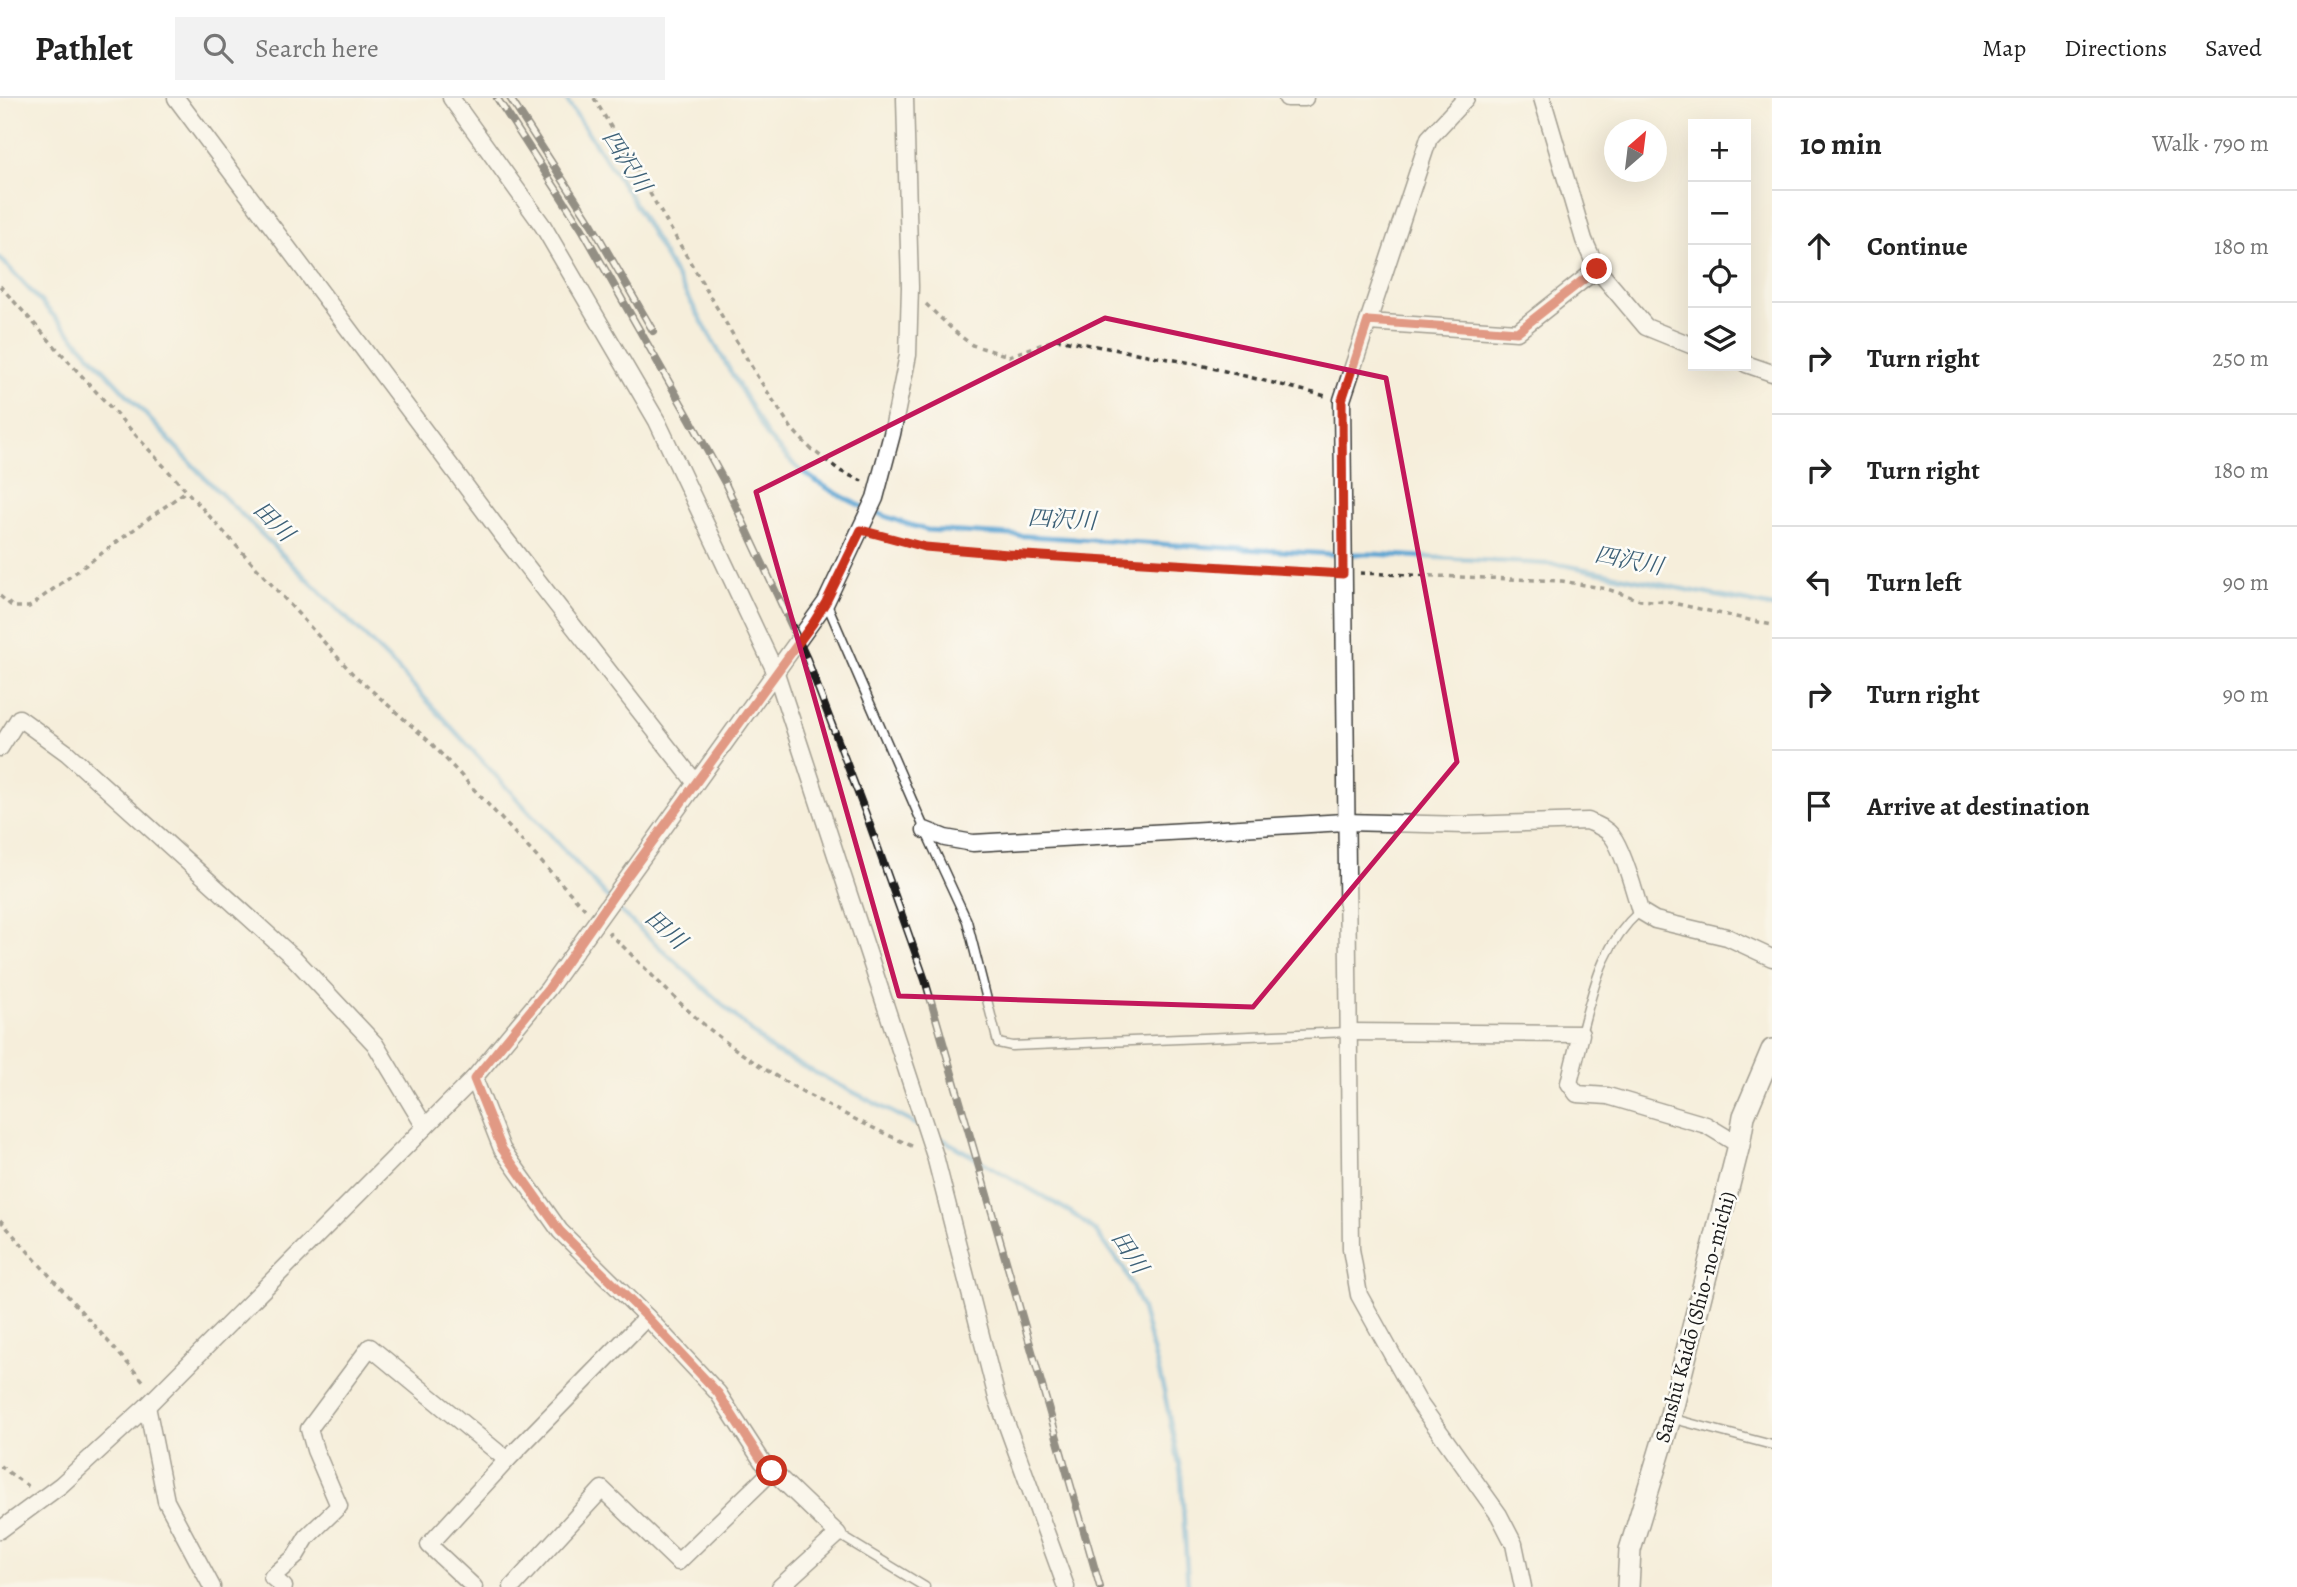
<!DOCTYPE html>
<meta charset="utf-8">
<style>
:root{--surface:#fff;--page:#f2f2f2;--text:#222;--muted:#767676;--line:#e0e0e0}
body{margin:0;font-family:Alegreya,"Noto Serif JP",serif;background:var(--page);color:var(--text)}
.controls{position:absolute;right:21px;top:21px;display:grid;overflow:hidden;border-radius:0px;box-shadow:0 7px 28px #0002}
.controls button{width:63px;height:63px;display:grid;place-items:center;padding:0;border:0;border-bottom:2px solid var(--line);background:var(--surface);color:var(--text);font:35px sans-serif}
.compass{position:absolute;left:1604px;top:21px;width:63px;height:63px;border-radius:50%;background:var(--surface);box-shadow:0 7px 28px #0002;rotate:28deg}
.stop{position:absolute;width:21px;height:21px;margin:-16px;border:5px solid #c8321e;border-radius:50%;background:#fff}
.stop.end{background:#c8321e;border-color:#fff;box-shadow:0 2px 7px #0008}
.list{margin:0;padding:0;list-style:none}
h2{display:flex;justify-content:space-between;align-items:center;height:91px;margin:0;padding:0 28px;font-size:30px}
h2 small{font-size:23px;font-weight:400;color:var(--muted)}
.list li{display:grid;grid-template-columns:46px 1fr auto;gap:21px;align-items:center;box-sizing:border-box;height:112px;padding:0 28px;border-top:2px solid var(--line)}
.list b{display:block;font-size:26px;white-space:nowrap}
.list em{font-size:23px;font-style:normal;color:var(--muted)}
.icon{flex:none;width:38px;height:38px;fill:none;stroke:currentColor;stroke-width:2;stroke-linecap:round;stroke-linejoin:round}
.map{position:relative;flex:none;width:1772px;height:1489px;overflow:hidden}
header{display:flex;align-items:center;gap:42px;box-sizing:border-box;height:98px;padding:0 35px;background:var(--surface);border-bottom:2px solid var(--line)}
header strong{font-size:33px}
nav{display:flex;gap:38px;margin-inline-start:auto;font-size:24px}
.search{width:490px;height:63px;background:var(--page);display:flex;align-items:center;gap:18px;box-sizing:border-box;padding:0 24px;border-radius:0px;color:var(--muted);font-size:26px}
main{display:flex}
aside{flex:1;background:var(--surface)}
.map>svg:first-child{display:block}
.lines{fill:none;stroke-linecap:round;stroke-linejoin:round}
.stream{stroke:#5ca4d2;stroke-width:5}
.service-casing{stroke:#3d3c39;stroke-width:11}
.minor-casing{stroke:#3d3c39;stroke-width:19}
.tertiary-casing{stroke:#3d3c39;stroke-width:24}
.path{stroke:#3d3c39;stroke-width:3.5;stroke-dasharray:5 5;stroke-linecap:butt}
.service{stroke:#fff;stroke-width:8}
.minor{stroke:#fff;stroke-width:16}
.tertiary{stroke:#fff;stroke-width:21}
.rail-casing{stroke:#1c1c1c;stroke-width:8}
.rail{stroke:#fdfcf7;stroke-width:5;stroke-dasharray:16;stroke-linecap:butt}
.route{stroke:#c8321e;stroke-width:9}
.marked{fill:none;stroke:#c2185b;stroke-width:5;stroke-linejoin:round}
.labels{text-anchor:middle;stroke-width:5;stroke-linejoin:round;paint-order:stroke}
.street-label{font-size:21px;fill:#1c1c1c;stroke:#fdfcf7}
.water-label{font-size:23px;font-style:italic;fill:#3c6077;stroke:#fdfcf7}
</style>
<header>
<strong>Pathlet</strong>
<div class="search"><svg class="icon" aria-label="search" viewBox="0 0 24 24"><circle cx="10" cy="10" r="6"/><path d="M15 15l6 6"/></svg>Search here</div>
<nav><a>Map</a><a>Directions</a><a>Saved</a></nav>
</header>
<main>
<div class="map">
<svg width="1772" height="1489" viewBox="0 0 1772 1489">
<rect width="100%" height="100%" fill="#fdfcf7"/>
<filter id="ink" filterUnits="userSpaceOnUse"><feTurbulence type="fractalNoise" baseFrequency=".0143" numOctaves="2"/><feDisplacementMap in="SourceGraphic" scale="14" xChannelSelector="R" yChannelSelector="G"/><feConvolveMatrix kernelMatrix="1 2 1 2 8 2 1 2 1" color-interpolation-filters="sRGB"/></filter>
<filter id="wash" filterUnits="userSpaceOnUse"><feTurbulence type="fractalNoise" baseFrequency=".00686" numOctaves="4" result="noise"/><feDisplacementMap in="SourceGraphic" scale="28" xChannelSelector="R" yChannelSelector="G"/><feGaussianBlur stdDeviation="1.57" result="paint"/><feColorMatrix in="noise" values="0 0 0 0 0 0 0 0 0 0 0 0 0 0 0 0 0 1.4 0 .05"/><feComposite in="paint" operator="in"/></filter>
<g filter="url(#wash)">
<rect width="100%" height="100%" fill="#f6eedb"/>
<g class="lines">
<g class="stream">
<path d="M565 0 629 96 768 339C778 350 788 362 799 371 837 400 881 419 927 432L1330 456H1373L1564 467 1772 509"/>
<polyline points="0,160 201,376 397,570 620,813 773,953 921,1029"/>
<polyline points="930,1034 1072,1115 1095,1133 1123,1169 1141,1208 1164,1293 1181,1376 1188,1489"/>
</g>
</g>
</g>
<g filter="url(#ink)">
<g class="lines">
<defs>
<g id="service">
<polyline points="826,504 925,732 967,823 998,945 1012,948 1348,934"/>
<path d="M1581 936C1594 888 1602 847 1640 813"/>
<polyline points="1670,1320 1772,1347"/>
<polyline points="838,1436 925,1489"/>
</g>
<g id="minor">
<polyline points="176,0 503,438 695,684"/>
<polyline points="451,0 543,128 657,323 776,575 935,1058 997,1300 1066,1489"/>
<polyline points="1287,0 1305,0"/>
<polyline points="1466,0 1429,40 1342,302 1351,1151 1359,1197 1419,1305 1499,1417 1514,1446 1523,1489"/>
<polyline points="1542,0 1584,142 1597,171 1646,229 1693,248"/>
<polyline points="1368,224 1517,234 1597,171"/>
<polyline points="1746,266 1772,275"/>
<polyline points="0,650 19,620 67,655 294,860 375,946 425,1029"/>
<path d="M925 732 945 740 973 745 1345 724 1466 727 1588 723C1596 727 1606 730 1612 738 1623 752 1635 795 1640 813L1655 822 1727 839 1772 860"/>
<polyline points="1348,934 1581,936 1569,985 1577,996 1608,998 1706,1027 1739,1047"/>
<polyline points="474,980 502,1051 560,1133 647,1219 718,1295 762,1363 838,1436 780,1489"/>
<polyline points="147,1308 166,1403 212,1489"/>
<polyline points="0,1432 61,1387 147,1308 474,980 548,891 826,504 875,400 892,336 908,257 910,189 905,0"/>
<polyline points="284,1489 272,1479 295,1459 307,1439 339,1408 315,1352 309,1331 370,1249 507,1362"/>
<polyline points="474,1489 429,1447 507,1362 647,1219"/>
<polyline points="512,1489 602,1391 678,1464 772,1373"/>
</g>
<polyline id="tertiary" points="1628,1489 1630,1452 1670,1320 1739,1047 1744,1018 1772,952"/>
</defs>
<use href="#service" class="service-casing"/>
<use href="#minor" class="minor-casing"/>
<use href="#tertiary" class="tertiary-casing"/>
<g class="path">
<polyline points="594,0 757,278 792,331 811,351 842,374 862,383"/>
<polyline points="0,188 353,576 431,645 585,811"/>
<polyline points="926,206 954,233 972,247 1009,258 1057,241 1192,265 1326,298"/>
<polyline points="876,436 925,449 1008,456 1327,475"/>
<polyline points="1360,475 1562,483 1607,491 1640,502 1668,504 1772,527"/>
<polyline points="0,498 13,509 29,509 186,393"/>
<path d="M608 834C642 866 677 905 713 934 774 983 844 1017 914 1049"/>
<polyline points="0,1122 146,1286"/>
<polyline points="0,1368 29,1389"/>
</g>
<use href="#service" class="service"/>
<use href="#minor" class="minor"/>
<use href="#tertiary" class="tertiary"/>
<defs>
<g id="rail">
<polyline points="497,0 582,131 690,321 725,385 807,561 867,719 925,882 1100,1489"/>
<polyline points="510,0 592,127 653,233"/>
</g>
</defs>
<use href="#rail" class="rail-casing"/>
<use href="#rail" class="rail"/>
</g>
</g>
<g class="lines" filter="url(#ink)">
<polyline class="route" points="772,1373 762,1363 718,1295 647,1219 560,1133 502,1051 474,981 548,891 621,787 813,525 826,504 861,432 925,449 1008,456 1343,476 1342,302 1368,223 1517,234 1597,171"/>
</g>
<path d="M0 0H1772V1489H0ZM1105 220 1386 280 1457 664 1253 909 899 898 756 394Z" fill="#f6eedb" fill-opacity=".55" fill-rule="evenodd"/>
<path class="marked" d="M1105 220 1386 280 1457 664 1253 909 899 898 756 394Z"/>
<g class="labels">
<g class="street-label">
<text transform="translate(1695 1219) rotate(-75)" y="7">Sanshū Kaidō (Shio-no-michi)</text>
</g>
<g class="water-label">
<text transform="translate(627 63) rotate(57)" y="8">四沢川</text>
<text transform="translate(1062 421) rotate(3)" y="8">四沢川</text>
<text transform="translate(274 423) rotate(45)" y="8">田川</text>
<text transform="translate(1629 462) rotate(11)" y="8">四沢川</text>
<text transform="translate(666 831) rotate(42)" y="8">田川</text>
<text transform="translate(1130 1154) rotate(57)" y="8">田川</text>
</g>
</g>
</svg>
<div class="controls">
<button>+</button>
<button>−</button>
<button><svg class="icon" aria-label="locate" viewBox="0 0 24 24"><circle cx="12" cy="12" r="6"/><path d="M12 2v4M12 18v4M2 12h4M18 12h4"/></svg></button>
<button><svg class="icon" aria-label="layers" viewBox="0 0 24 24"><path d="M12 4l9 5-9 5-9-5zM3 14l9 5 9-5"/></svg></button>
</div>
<svg class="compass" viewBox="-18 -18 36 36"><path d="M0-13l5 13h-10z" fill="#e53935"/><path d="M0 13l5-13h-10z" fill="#767676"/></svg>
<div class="stop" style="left:772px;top:1373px"></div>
<div class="stop end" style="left:1597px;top:171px"></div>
</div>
<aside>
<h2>10 min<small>Walk · 790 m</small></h2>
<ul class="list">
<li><svg class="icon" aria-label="ahead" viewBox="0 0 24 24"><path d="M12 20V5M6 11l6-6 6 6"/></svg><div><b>Continue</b></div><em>180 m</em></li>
<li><svg class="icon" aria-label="right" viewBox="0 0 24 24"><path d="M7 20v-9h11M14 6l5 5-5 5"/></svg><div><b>Turn right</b></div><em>250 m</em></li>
<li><svg class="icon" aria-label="right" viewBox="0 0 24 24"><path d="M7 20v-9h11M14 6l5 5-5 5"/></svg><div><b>Turn right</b></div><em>180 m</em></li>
<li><svg class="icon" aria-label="left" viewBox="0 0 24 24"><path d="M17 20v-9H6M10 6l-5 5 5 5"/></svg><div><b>Turn left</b></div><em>90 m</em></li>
<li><svg class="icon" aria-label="right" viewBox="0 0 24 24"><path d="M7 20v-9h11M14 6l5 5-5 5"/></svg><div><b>Turn right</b></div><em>90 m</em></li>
<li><svg class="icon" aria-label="arrive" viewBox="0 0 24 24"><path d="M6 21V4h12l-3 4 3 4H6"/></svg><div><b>Arrive at destination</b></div></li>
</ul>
</aside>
</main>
